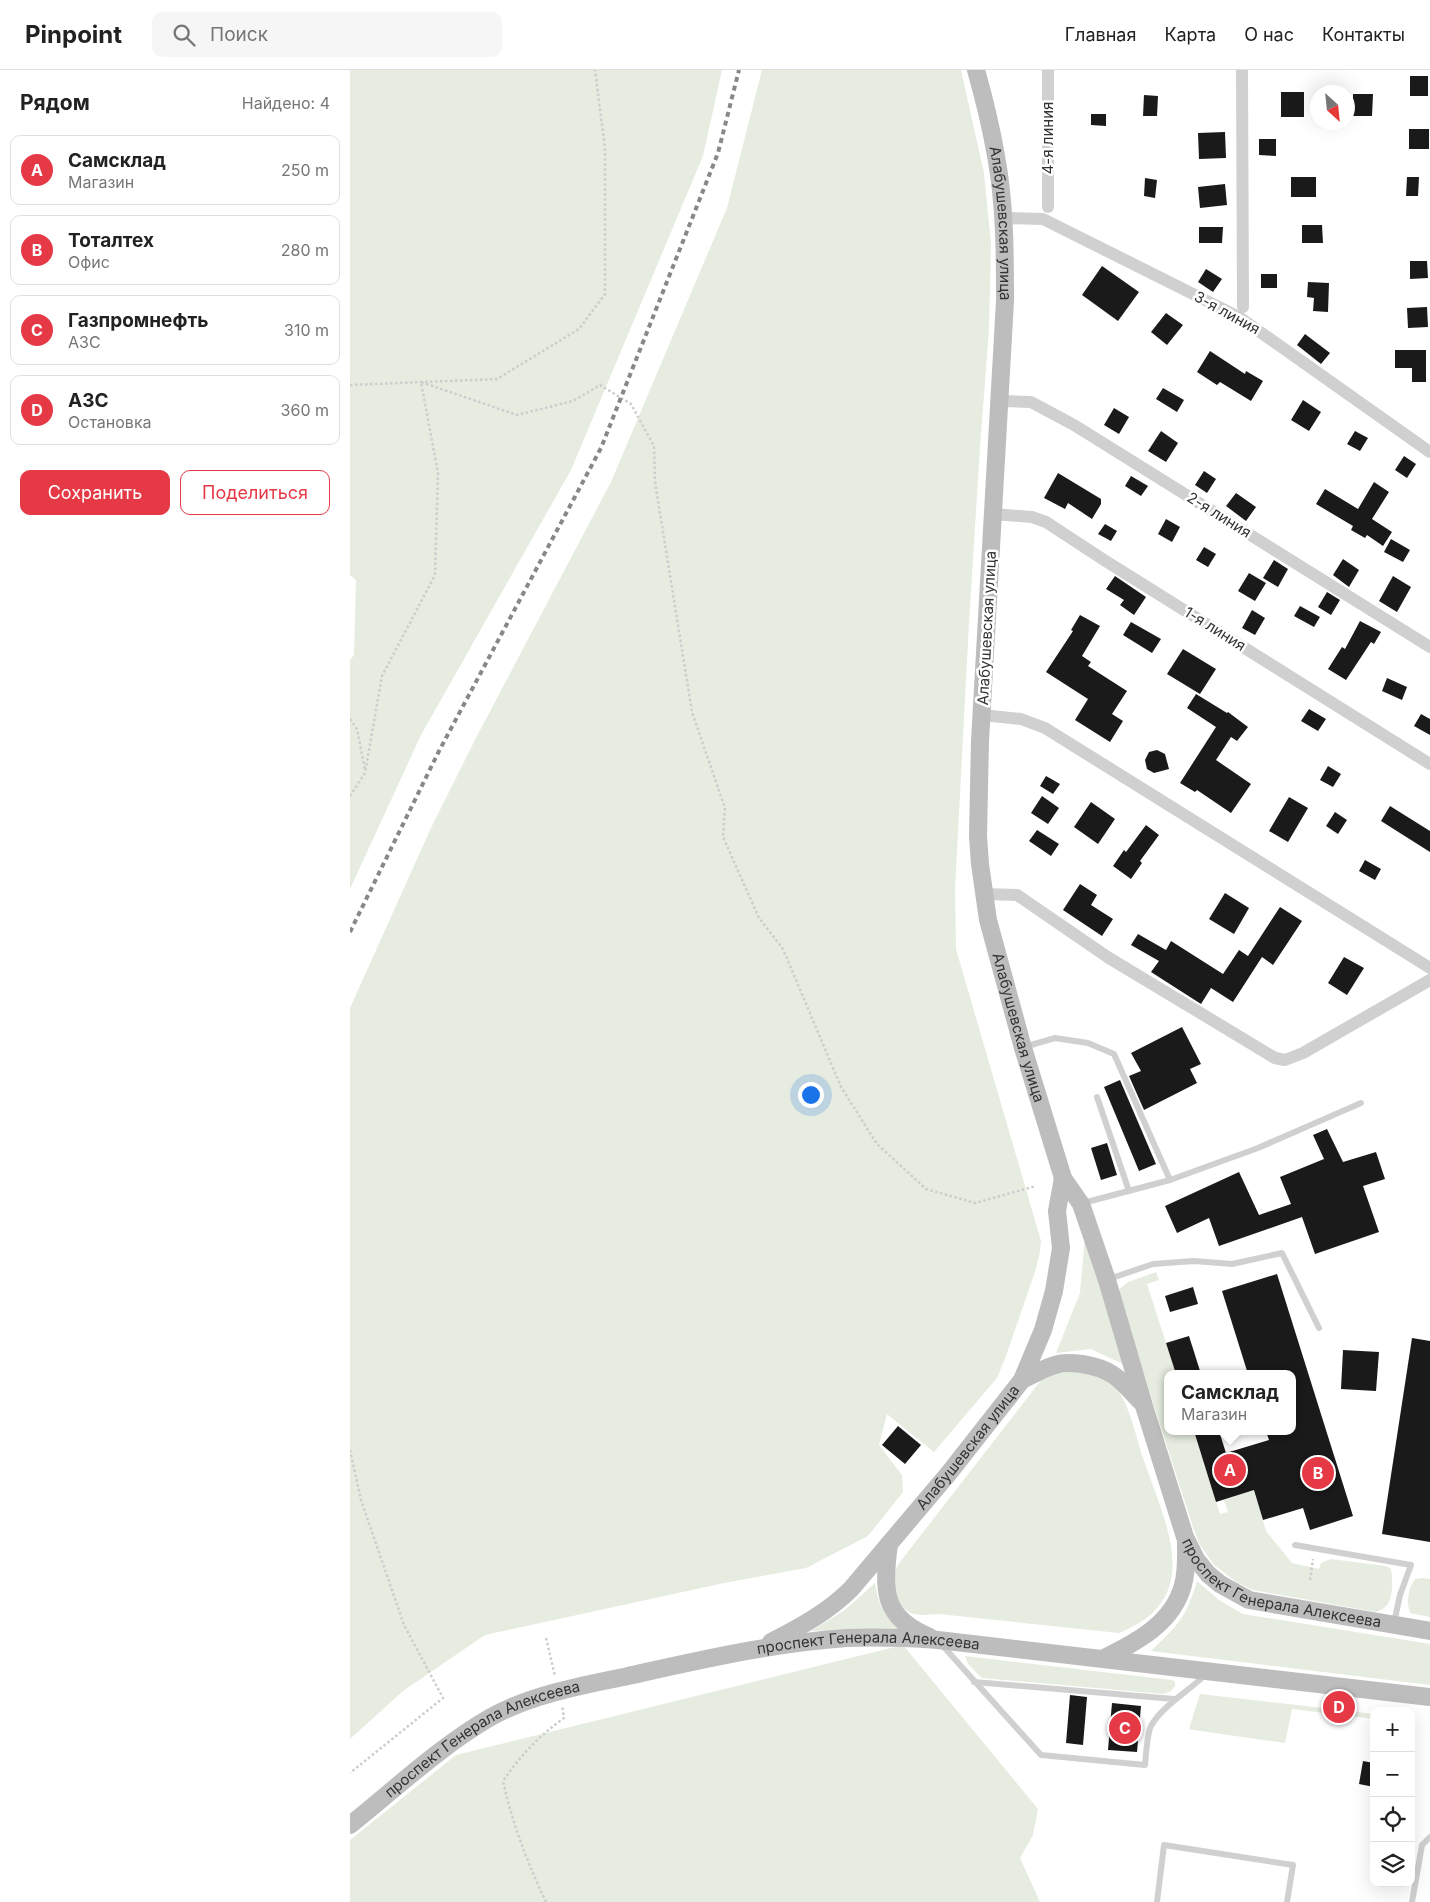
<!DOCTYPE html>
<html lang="ru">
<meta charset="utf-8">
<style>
:root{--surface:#fff;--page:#f6f6f6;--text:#222;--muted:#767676;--line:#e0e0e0;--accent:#e63946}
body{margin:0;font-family:Inter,sans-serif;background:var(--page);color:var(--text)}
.controls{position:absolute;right:15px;bottom:15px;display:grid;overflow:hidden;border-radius:10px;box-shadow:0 5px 20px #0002}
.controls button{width:45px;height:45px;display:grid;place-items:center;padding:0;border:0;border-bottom:1px solid var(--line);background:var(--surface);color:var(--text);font:25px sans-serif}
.compass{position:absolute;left:960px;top:15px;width:45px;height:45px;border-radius:50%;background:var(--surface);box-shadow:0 5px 20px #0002;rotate:153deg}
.you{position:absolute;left:460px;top:1024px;width:18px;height:18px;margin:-12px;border:4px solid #fff;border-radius:50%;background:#1a73e8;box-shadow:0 0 0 8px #1a73e833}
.badge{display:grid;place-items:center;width:32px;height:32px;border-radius:50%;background:var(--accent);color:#fff;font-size:16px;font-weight:700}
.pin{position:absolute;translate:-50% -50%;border:2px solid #fff;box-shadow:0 1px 5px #0006}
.popup{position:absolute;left:814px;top:1300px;width:132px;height:65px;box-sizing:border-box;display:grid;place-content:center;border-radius:10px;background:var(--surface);filter:drop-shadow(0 1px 4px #0005);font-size:16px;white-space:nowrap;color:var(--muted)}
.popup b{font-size:19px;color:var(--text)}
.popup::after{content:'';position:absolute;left:50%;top:100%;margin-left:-10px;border:10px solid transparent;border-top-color:var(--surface)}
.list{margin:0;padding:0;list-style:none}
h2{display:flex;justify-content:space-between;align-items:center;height:65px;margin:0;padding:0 20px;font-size:21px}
h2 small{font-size:16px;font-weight:400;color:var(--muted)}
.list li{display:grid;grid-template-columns:32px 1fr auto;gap:15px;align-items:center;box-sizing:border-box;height:70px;margin:0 10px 10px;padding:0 10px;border:1px solid var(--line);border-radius:10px}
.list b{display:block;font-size:19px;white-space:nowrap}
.list p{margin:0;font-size:16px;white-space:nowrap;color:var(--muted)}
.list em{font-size:16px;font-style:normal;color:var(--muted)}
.actions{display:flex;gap:10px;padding:15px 20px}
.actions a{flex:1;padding:11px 0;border:1px solid var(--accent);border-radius:10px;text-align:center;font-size:18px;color:var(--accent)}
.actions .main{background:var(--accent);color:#fff}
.icon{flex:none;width:28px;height:28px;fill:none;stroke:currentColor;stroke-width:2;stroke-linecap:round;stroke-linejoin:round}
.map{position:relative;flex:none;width:1080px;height:1832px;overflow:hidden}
header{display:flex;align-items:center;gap:30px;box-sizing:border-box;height:70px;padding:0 25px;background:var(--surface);border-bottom:1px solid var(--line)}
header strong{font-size:24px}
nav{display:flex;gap:28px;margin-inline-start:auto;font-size:18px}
.search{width:350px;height:45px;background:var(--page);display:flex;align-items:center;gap:12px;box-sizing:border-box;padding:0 18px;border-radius:10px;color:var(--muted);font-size:19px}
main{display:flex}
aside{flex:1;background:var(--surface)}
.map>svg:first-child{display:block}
.green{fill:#e6ecdf}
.building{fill:#1a1a1a}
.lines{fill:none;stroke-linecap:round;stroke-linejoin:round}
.path{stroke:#cdcdcd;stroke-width:2.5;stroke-dasharray:2.5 2.5;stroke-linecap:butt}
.lane{stroke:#d0d0d0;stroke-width:6}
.street{stroke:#d0d0d0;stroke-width:12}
.secondary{stroke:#bdbdbd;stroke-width:18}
.rail{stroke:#888;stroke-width:4;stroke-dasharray:5 4;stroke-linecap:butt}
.labels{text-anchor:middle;stroke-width:5;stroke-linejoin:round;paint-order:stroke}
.street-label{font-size:15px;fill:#333;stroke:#fff}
</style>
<header>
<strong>Pinpoint</strong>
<div class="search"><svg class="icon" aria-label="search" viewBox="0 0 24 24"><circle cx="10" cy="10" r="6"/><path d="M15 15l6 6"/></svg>Поиск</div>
<nav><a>Главная</a><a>Карта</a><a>О нас</a><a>Контакты</a></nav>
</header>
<main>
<aside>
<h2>Рядом<small>Найдено: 4</small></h2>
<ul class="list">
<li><span class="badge">A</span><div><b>Самсклад</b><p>Магазин</p></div><em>250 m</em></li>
<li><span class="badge">B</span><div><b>Тоталтех</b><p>Офис</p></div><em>280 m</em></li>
<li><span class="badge">C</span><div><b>Газпромнефть</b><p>АЗС</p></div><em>310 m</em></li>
<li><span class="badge">D</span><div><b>АЗС</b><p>Остановка</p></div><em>360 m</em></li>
</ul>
<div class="actions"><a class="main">Сохранить</a><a>Поделиться</a></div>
</aside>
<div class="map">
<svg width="1080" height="1832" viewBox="0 0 1080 1832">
<rect width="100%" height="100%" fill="#fff"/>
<g class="green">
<polygon points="0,0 372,0 353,86 221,400 71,665 0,819 0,590 4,585 6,510 0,505"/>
<polygon points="412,0 611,0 634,103 641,174 639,259 630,377 619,553 605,820 606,879 691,1171 690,1182 685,1202 656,1286 647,1308 584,1382 537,1344 529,1375 552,1405 553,1422 518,1466 456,1498 374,1513 135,1565 53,1621 0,1669 0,938 81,758 127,666 261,412 377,138"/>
<polygon points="735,1166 777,1296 741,1279 706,1283 730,1223"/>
<path d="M806 1202 809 1210 797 1214 826 1304H818V1361H844L870 1444 878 1442 874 1430 904 1420 916 1461 942 1493 969 1499 971 1493 981 1489 1036 1496 1041 1499C1043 1508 1043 1528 1037 1535 1034 1539 1030 1540 1026 1542L903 1520 888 1513 864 1495 850 1475 844 1460 767 1221 778 1212Z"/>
<path d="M717 1300C733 1301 751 1302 763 1315 779 1330 786 1367 793 1388 815 1453 857 1528 769 1563L589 1544C582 1544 573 1546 565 1544 549 1541 541 1518 544 1503 545 1499 548 1496 550 1492L692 1309 705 1303Z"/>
<path d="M1072 1508 1080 1509V1547L1060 1543C1056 1531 1058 1519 1065 1509Z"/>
<path d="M847 1511 869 1530 893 1544 1080 1574V1615L801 1581C828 1555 836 1548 847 1511Z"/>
<path d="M525 1513C528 1532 533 1546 549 1559L461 1561 495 1540Z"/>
<polygon points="553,1575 688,1739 683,1765 670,1788 690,1832 0,1832 0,1770 106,1685"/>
<polygon points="615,1586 822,1610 825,1612 825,1616 821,1621 814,1624 632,1608 618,1594"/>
<polygon points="850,1624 1024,1644 1024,1649 942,1639 935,1673 844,1660 839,1659"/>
</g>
<g class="building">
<rect x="1060" y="6" width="18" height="20"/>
<rect x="931" y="22" width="23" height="25"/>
<polygon points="1003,24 1023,24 1022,46 1003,46"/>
<polygon points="794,25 808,26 807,46 793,46"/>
<polygon points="741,44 756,44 756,56 741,55"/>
<rect x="1059" y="59" width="20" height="20"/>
<polygon points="875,62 876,88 849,89 848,63"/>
<polygon points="909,69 926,69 926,86 909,85"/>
<rect x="941" y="107" width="25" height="20"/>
<polygon points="1057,107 1069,107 1068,126 1056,126"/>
<polygon points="795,108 807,110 805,128 794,126"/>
<polygon points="875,114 877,135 850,138 848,117"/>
<polygon points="952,155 972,155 973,173 952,173"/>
<polygon points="849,157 873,157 872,173 849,173"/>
<polygon points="1060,191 1077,191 1078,208 1060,209"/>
<polygon points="752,196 789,222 768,251 732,225"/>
<polygon points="856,199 872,209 863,222 848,212"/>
<rect x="911" y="204" width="16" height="14"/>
<polygon points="958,212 979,213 978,242 963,241 964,228 957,227"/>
<polygon points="1077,237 1078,257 1058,258 1057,238"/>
<polygon points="816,243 833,255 817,275 801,262"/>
<polygon points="955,264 980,283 971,294 947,275"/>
<polygon points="1045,280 1076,280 1076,312 1062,312 1062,298 1045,298"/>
<polygon points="860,281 895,304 896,301 913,311 901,331 870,312 867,315 847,302"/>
<polygon points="813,318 834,330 827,342 806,329"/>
<polygon points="953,330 971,342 959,361 941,350"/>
<polygon points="764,338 779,347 769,364 754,355"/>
<polygon points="811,361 828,373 816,392 798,381"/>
<polygon points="1005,361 1018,368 1010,381 997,374"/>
<polygon points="1054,386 1066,394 1057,408 1045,400"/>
<polygon points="854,401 866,409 857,423 845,415"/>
<polygon points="708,403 751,429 751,434 742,449 718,433 715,439 694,428"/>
<polygon points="781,406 798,416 791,426 775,416"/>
<polygon points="1024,412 1039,422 1022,449 1042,462 1033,476 1017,465 1015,468 1001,460 1003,456 966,434 975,419 1008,439"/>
<polygon points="886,423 906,437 896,451 876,436"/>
<polygon points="816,449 830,457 822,472 808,464"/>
<polygon points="755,454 767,461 761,471 748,464"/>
<polygon points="1041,469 1060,480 1053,492 1034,482"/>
<polygon points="854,477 866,484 858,497 846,490"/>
<polygon points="993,489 1009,500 999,517 983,505"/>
<polygon points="924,490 938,499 928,517 913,508"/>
<polygon points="899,503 916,513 905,531 888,521"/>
<polygon points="765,506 796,527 784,545 770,535 774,530 756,519"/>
<polygon points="1043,506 1061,517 1047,542 1029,531"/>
<polygon points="977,522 990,530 981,545 968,537"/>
<polygon points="950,536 970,547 964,557 944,546"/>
<polygon points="902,540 915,548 905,565 892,558"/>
<polygon points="730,545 750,556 732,586 741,592 738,596 777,621 762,644 773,651 760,672 725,650 738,629 696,602 723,561 721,560"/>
<polygon points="1010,551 1031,562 1024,574 1021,572 996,610 978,599 992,577 995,579"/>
<polygon points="781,552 811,569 802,583 773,565"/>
<polygon points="833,579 866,599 850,624 817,604"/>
<polygon points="1037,608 1057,617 1052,630 1032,621"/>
<polygon points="846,624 877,643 878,642 898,657 887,671 881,667 866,690 901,714 881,743 847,720 845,722 830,713 866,657 837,638"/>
<polygon points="959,639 976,649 968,661 951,651"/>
<polygon points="1071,644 1080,649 1080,665 1064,656"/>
<polygon points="807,680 815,684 819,699 804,703 797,699 795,690 799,682"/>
<polygon points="978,696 991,704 983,717 970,710"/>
<polygon points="696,706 710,714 703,724 690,716"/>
<polygon points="692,726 709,738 698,754 681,743"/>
<polygon points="939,727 958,738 938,772 919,761"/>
<polygon points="741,732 765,749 748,774 724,757"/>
<polygon points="1040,736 1080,761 1080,782 1031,751"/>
<polygon points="985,742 997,750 988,764 976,756"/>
<polygon points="796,755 809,765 790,791 792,793 781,809 763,796 774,780 776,782"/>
<polygon points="687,760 709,774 701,786 679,771"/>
<polygon points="1015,790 1031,799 1025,810 1009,801"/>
<polygon points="730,814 747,825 741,835 763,849 752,866 713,840"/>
<polygon points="875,823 899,838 884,864 859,849"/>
<polygon points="930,837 952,851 923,895 912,887 883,932 861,918 851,934 801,902 809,891 781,875 788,864 816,880 821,871 873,904 889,880 898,886"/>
<polygon points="994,887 1014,898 997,925 978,913"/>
<polygon points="832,957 851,994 840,999 847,1013 794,1040 779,1006 791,1001 781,983"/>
<polygon points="770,1010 806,1094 789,1101 754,1017"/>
<polygon points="977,1059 993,1092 1026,1082 1035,1109 1013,1116 1029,1162 965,1184 952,1147 869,1176 859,1148 827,1163 815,1136 889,1102 909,1145 941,1134 930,1107 974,1089 963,1065"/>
<polygon points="757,1073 767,1105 751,1110 741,1078"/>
<polygon points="927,1204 1003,1446 960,1460 953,1438 913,1450 904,1420 866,1432 844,1361 869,1361 876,1383 919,1370 916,1361 942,1361 942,1304 898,1304 872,1221"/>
<polygon points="843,1217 848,1234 820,1242 815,1226"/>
<polygon points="839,1266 851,1304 826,1304 816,1273"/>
<polygon points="1062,1268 1080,1271 1080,1472 1032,1464"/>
<polygon points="993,1280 1029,1282 1026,1321 991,1319"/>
<polygon points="548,1356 571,1375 555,1394 532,1375"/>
<polygon points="720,1625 737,1627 733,1675 716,1673"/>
<polygon points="762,1633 791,1636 787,1682 758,1680"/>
<polygon points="1013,1691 1024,1693 1024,1717 1009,1714"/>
</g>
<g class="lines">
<g class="path">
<polyline points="0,315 147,309 229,259 255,224 255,78 245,0"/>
<polyline points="0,649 7,659 15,700"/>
<polyline points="0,726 15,703 32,606 85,505 88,403 71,312 167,345 223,331 250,315 281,334 304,376 305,412 342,642 375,738 373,767 409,848 433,879 491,1017 527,1074 576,1119 625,1133 686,1116"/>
<polyline points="0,1380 11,1430 54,1555 93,1628 0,1703"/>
<polyline points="960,1510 963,1489"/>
<polyline points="196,1568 205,1606"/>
<path d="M196 1832C178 1794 162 1753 153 1711 170 1686 189 1666 214 1648L212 1635"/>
</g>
<g class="lane">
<polyline points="674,977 705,968 738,973 764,984 820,1110"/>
<polyline points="747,1027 779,1121"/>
<polyline points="733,1133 820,1110 908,1078 1011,1033"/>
<polyline points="759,1209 803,1194 844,1191 882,1194 932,1183 969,1258"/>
<polyline points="945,1475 1061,1495 1050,1525 1044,1553"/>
<path d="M592 1575 691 1685 795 1695C796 1685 797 1664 801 1656 812 1636 839 1621 855 1605"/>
<polyline points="624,1612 824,1629"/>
<polyline points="807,1832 814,1775 943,1795 937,1832"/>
<polyline points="1062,1832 1072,1775 1080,1767"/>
</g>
<g class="street">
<polyline points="892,0 893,237"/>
<polyline points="698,137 698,0"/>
<polyline points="653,148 693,149 889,247 1080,382"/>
<polyline points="651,331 681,332 724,355 1080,577"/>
<polyline points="643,444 682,447 696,452 754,490 1080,694"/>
<polyline points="632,645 671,649 695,658 1080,898"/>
<polyline points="633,824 667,825 759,888 925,988 935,990 953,983 1080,910"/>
</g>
<g class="secondary">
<path id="s1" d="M626 0C634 28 641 57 646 86 655 134 655 183 655 231L630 671 628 766 630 794 638 850 673 978 713 1108 731 1134 757 1210 794 1336 835 1467 846 1489 858 1504 870 1514 899 1530 1080 1561"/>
<path d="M672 1310C683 1305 694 1298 705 1295 713 1292 724 1293 732 1294 763 1299 770 1309 790 1331"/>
<path d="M539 1474C533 1520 532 1548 580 1567"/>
<path id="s2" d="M421 1572C450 1557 478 1542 501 1519L599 1403 672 1310 693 1260 704 1221 711 1178 707 1141 713 1108"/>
<path d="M754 1588C787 1572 823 1553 833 1515 837 1501 836 1487 836 1473"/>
<path id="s3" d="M0 1755C45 1719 92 1675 141 1647 183 1624 231 1616 278 1606 350 1590 423 1573 497 1568 527 1567 558 1568 588 1570L1080 1627"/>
</g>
<polyline class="rail" points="0,862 89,681 251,378 368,83 389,0"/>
</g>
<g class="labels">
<g class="street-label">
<text transform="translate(698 68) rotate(-90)" y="5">4-я линия</text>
<text dy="5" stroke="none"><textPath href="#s1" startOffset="156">Алабушевская улица</textPath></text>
<text transform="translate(877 243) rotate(29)" y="5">3-я линия</text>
<text transform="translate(869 445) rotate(32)" y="5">2-я линия</text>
<text transform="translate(637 558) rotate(-87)" y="5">Алабушевская улица</text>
<text transform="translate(865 559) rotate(32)" y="5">1-я линия</text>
<text dy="5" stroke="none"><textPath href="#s1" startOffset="966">Алабушевская улица</textPath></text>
<text dy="5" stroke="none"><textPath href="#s2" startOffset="280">Алабушевская улица</textPath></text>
<text dy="5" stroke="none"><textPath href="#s1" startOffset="1618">проспект Генерала Алексеева</textPath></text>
<text dy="5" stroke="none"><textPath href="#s3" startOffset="565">проспект Генерала Алексеева</textPath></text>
<text dy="5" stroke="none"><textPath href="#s3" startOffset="160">проспект Генерала Алексеева</textPath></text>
</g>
</g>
</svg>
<div class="controls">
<button>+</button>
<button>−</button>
<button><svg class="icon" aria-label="locate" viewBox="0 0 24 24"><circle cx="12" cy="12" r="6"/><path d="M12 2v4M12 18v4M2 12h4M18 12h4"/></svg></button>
<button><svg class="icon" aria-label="layers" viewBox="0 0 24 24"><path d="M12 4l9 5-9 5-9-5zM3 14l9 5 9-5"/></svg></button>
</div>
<svg class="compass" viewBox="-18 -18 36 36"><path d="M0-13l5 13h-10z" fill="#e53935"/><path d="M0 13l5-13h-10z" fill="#767676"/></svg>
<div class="you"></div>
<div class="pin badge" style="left:880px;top:1400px">A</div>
<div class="popup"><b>Самсклад</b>Магазин</div>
<div class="pin badge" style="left:968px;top:1403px">B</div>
<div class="pin badge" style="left:775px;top:1658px">C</div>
<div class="pin badge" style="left:989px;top:1637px">D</div>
</div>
</main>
